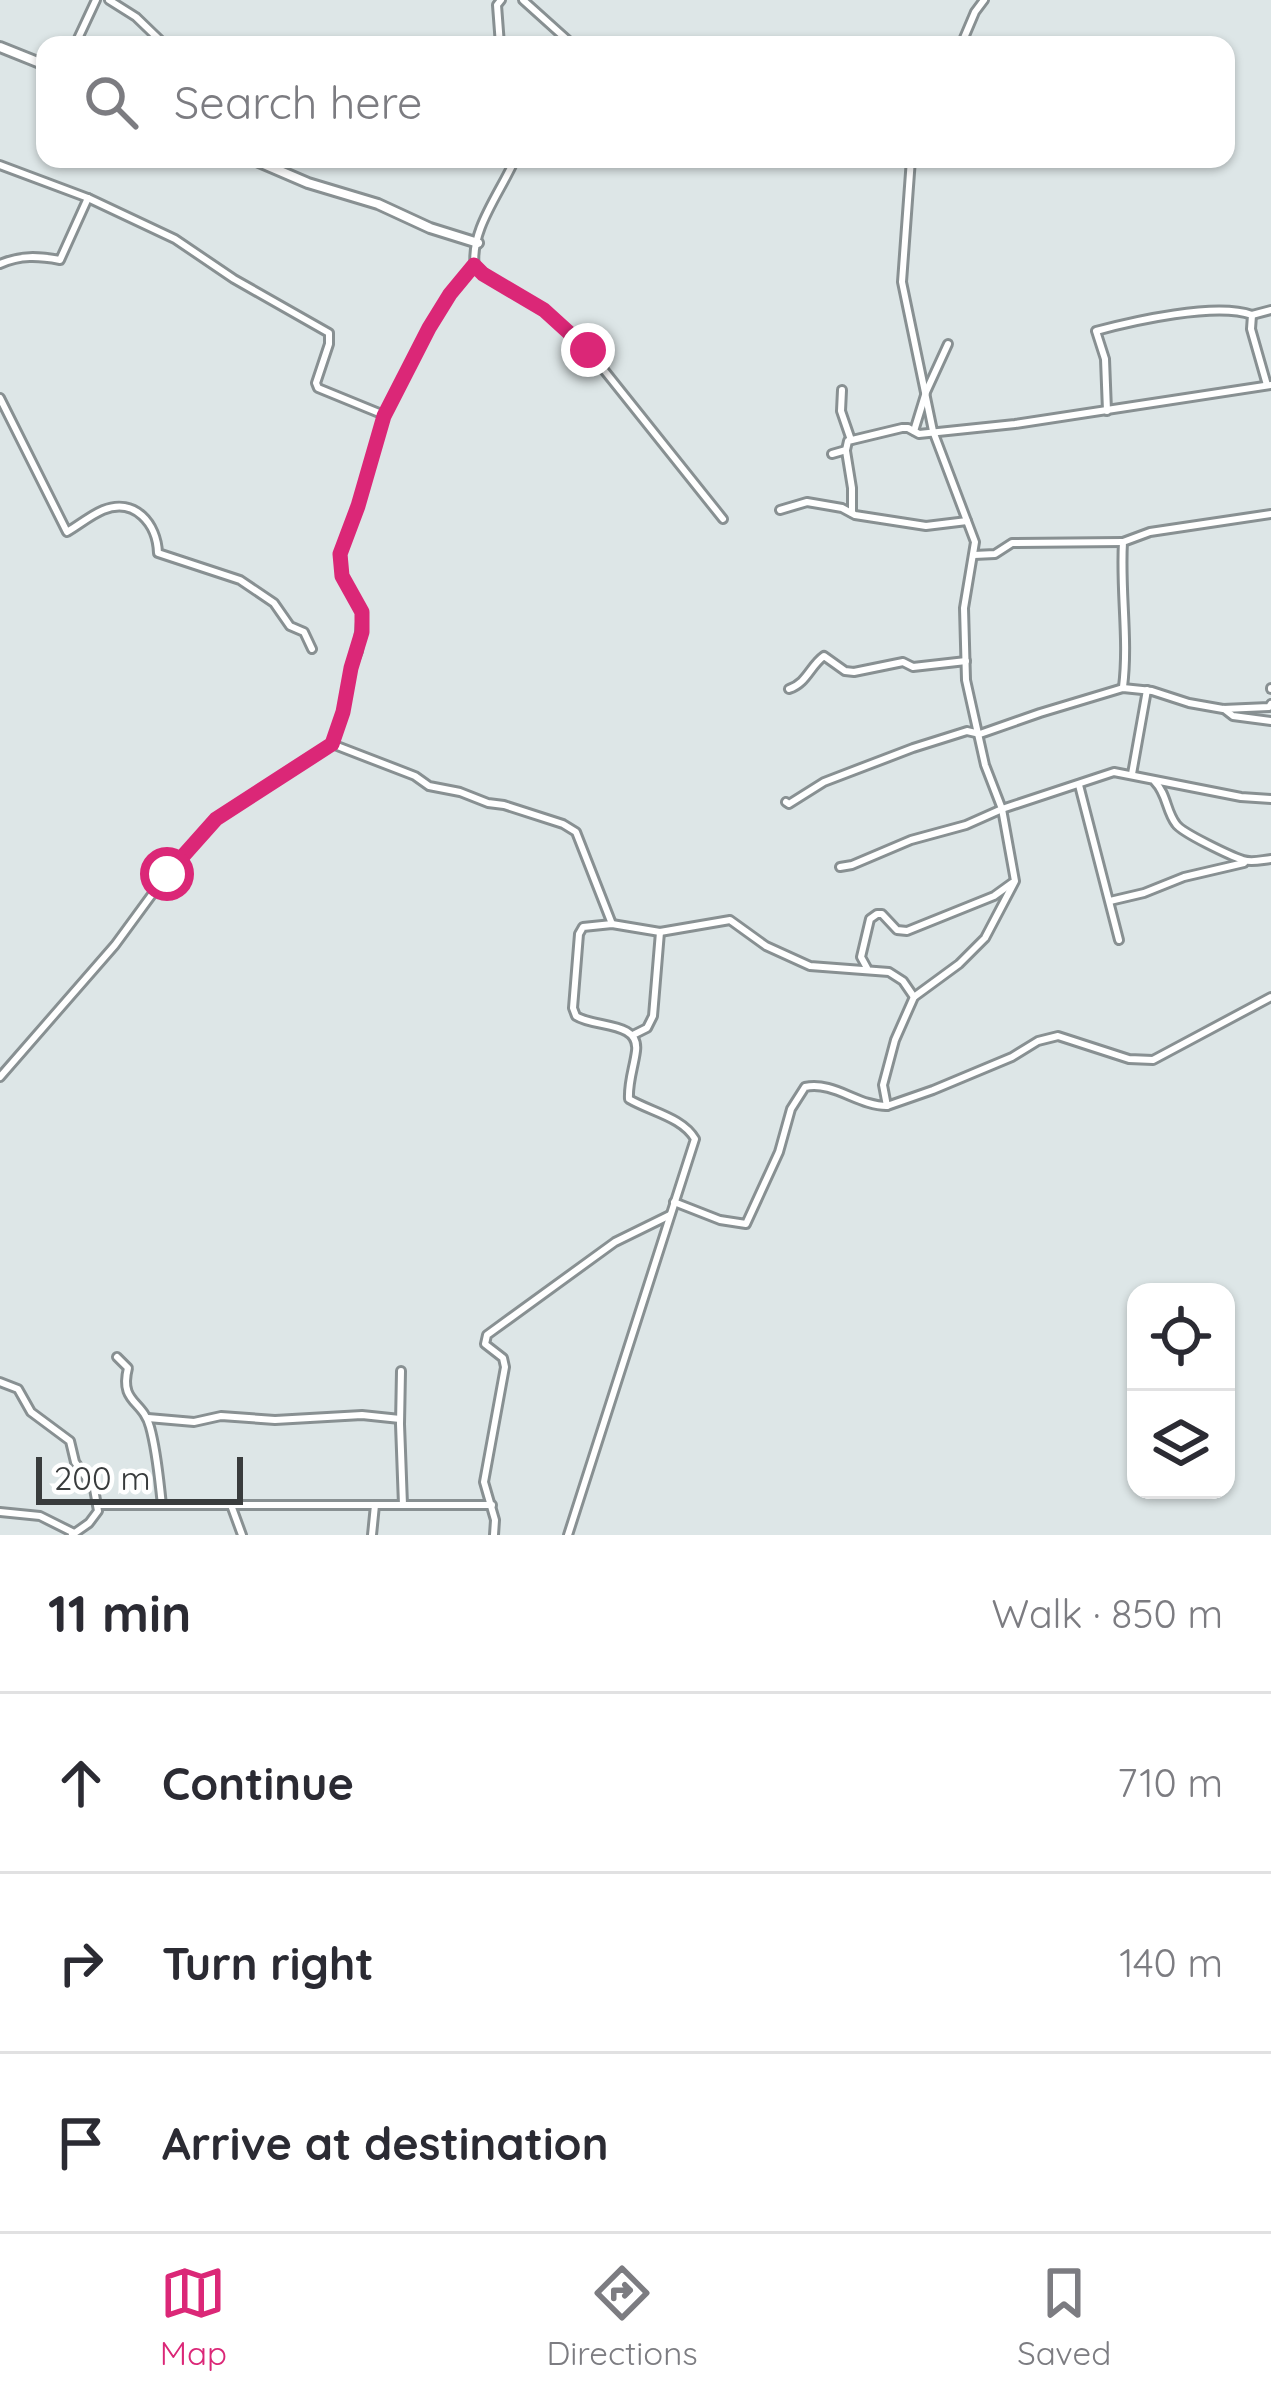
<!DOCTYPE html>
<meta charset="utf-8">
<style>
:root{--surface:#fff;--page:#f7f7f7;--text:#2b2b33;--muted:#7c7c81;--line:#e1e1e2;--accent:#db2777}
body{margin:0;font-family:Quicksand,sans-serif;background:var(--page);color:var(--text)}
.controls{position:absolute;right:36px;bottom:36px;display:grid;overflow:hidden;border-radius:24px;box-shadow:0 3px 9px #0004}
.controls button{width:108px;height:108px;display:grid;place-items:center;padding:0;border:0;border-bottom:3px solid var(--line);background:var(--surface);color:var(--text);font:60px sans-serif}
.scale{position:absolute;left:36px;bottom:30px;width:207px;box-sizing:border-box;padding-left:12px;border:6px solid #393c3d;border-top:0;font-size:33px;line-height:42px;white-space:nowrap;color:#393c3d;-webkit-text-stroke:9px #fff;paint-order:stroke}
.stop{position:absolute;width:36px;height:36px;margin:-27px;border:9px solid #db2777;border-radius:50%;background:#fff}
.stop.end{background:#db2777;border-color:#fff;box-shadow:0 3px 12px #0008}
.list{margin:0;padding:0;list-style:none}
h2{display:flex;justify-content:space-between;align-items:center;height:156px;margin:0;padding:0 48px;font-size:51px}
h2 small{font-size:39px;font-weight:400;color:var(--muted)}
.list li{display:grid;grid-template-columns:78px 1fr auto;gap:36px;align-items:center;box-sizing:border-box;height:180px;padding:0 48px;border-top:3px solid var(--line)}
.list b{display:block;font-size:45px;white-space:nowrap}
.list em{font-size:39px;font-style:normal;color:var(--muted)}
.icon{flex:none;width:66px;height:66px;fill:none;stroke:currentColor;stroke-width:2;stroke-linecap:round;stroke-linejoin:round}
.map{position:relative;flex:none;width:1271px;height:1535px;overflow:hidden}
.search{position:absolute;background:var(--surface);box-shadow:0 3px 9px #0004;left:36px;right:36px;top:36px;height:132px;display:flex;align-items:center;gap:30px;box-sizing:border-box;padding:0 42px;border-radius:24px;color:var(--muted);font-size:45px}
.sheet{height:696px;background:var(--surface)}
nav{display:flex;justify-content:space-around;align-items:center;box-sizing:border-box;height:168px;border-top:3px solid var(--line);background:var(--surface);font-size:33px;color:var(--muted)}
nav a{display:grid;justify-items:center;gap:6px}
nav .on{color:var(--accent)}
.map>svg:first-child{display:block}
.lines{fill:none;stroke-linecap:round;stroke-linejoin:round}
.minor-casing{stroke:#889092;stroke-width:12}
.tertiary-casing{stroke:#889092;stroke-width:14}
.minor{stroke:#fff;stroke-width:6}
.tertiary{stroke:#fff;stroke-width:8}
.route{stroke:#db2777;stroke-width:15}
</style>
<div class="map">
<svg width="1271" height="1535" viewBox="0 0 1271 1535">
<rect width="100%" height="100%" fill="#dde6e7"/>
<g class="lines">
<defs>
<g id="minor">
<polyline points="109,0 136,17 165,45"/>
<polyline points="523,0 573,45"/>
<polyline points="75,45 96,0"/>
<polyline points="500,45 497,5 501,0"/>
<polyline points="961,45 975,12 984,0"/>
<path d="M515 159C501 192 469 231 475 268L544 311 588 350 723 519"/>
<polyline points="911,159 902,282 933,431 975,542 964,608 966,680 985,765 1002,809 1015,881 985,938 959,964 914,997 895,1040 883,1085 887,1106 933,1090 1012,1057 1038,1041 1058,1036 1129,1059 1153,1060 1271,997"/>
<polyline points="0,165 88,198 175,239 234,279 329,333 329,344 316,383 318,388 384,415"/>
<path d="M0 264C21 255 38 256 60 260L88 198"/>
<polyline points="474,265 450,294 429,328 384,415 358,506 341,554 342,576 362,612 358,651 351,668 342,713 332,744 415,776 429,786 460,792 488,803 504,805 563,824 576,832 612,924"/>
<polyline points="1252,315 1271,310"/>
<polyline points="842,390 841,411 851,440"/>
<path d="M0 398 67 532C79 525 91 515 103 510 135 497 157 524 158 553L240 580 274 603 290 626 304 632 312 649"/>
<path d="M1107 411 1105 359 1096 331C1133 321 1216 302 1252 315L1251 329 1267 385"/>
<polyline points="914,431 926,392 948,344"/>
<polyline points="846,451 852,488 852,513"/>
<polyline points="832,454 846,450 848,441 902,428 908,428 919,434 1015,424 1271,385"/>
<polyline points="780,510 807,502 842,508 855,515 926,526 967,521"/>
<polyline points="974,555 995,554 1012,543 1123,542"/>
<path d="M1123 687C1129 639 1120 591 1123 542L1150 532 1271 514"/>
<polyline points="1271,688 1271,689"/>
<path d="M789 689C807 683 810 666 824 656L845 671 854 672 903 662 913 667 966 661"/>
<polyline points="1224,709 1233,716 1271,721"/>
<polyline points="1132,774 1147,690"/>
<path d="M1155 782C1167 794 1166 811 1176 824 1182 833 1231 856 1243 860 1252 863 1261 860 1271 859"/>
<polyline points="1079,785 1119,940"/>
<polyline points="786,802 789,804 824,782 913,748 967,731 980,734 1040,713 1123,688 1152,691 1189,703 1223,709 1269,707 1271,704"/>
<polyline points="840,867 852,865 911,840 966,825 1002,809 1114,772 1241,797 1271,799"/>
<polyline points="1110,901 1144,893 1184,877 1244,863"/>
<polyline points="867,968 861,957 870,919 877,914 882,914 897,930 907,931 994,896 1012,883"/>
<polyline points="633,1035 647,1028 653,1016 660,932"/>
<polyline points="0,1077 115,945 167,874 216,819 332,744"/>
<path d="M674 1202 720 1220 746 1224 779 1152 791 1109 805 1087C834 1081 858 1106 887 1106"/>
<path d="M117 1357 128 1368C119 1403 143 1400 150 1427 157 1452 159 1479 162 1505"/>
<polyline points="401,1371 400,1424 403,1505"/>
<polyline points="0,1382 18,1389 31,1412 70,1441 75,1462 94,1489 98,1511 89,1523 72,1535"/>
<polyline points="148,1418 194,1422 221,1416 275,1420 362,1415 400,1419"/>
<polyline points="98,1505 492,1505"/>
<polyline points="231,1505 242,1535"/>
<polyline points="0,1512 40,1516 74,1533"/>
<polyline points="372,1535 375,1505"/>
<polyline points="494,1535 495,1520 484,1482 505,1367 503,1358 485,1344 487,1335 615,1242 670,1215"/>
<path d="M568 1535 695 1139C682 1117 651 1112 629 1099 628 1082 634 1067 636 1051 640 1021 594 1028 576 1016L573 1008 579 934 583 927 612 924 660 932 730 920 766 946 810 966 889 972 903 981 914 997"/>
</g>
<g id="tertiary">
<polyline points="0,47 45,65"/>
<polyline points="252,159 308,183 378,204 430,228 478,243"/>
</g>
</defs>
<use href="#minor" class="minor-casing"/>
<use href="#tertiary" class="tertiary-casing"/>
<use href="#minor" class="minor"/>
<use href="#tertiary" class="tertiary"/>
</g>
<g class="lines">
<polyline class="route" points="167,874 216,819 332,744 343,712 351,668 362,632 362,612 342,576 340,554 358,506 384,416 429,328 450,294 474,265 483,274 544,310 588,350"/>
</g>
</svg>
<div class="controls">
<button><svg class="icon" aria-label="locate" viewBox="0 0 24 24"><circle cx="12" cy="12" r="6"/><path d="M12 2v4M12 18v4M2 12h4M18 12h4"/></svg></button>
<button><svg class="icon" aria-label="layers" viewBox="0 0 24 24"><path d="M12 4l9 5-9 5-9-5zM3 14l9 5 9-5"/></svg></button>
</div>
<div class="scale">200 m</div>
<div class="stop" style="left:167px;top:874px"></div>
<div class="stop end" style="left:588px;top:350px"></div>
<div class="search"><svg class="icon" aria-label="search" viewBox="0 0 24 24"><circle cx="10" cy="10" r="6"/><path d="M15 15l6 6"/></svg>Search here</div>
</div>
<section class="sheet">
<h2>11 min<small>Walk · 850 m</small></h2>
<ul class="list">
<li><svg class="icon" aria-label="ahead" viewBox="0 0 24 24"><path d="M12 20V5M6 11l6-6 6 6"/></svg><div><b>Continue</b></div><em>710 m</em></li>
<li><svg class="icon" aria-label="right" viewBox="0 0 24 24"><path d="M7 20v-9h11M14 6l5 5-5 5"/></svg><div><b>Turn right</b></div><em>140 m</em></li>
<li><svg class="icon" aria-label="arrive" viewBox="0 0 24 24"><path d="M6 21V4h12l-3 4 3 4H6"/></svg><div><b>Arrive at destination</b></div></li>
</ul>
</section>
<nav>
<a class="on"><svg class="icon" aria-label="map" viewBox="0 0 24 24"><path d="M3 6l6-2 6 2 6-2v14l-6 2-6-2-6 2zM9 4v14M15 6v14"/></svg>Map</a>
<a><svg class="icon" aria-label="directions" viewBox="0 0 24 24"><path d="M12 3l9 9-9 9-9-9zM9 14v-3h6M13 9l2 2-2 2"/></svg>Directions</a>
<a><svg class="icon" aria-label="saved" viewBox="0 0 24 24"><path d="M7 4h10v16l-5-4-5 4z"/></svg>Saved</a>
</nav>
